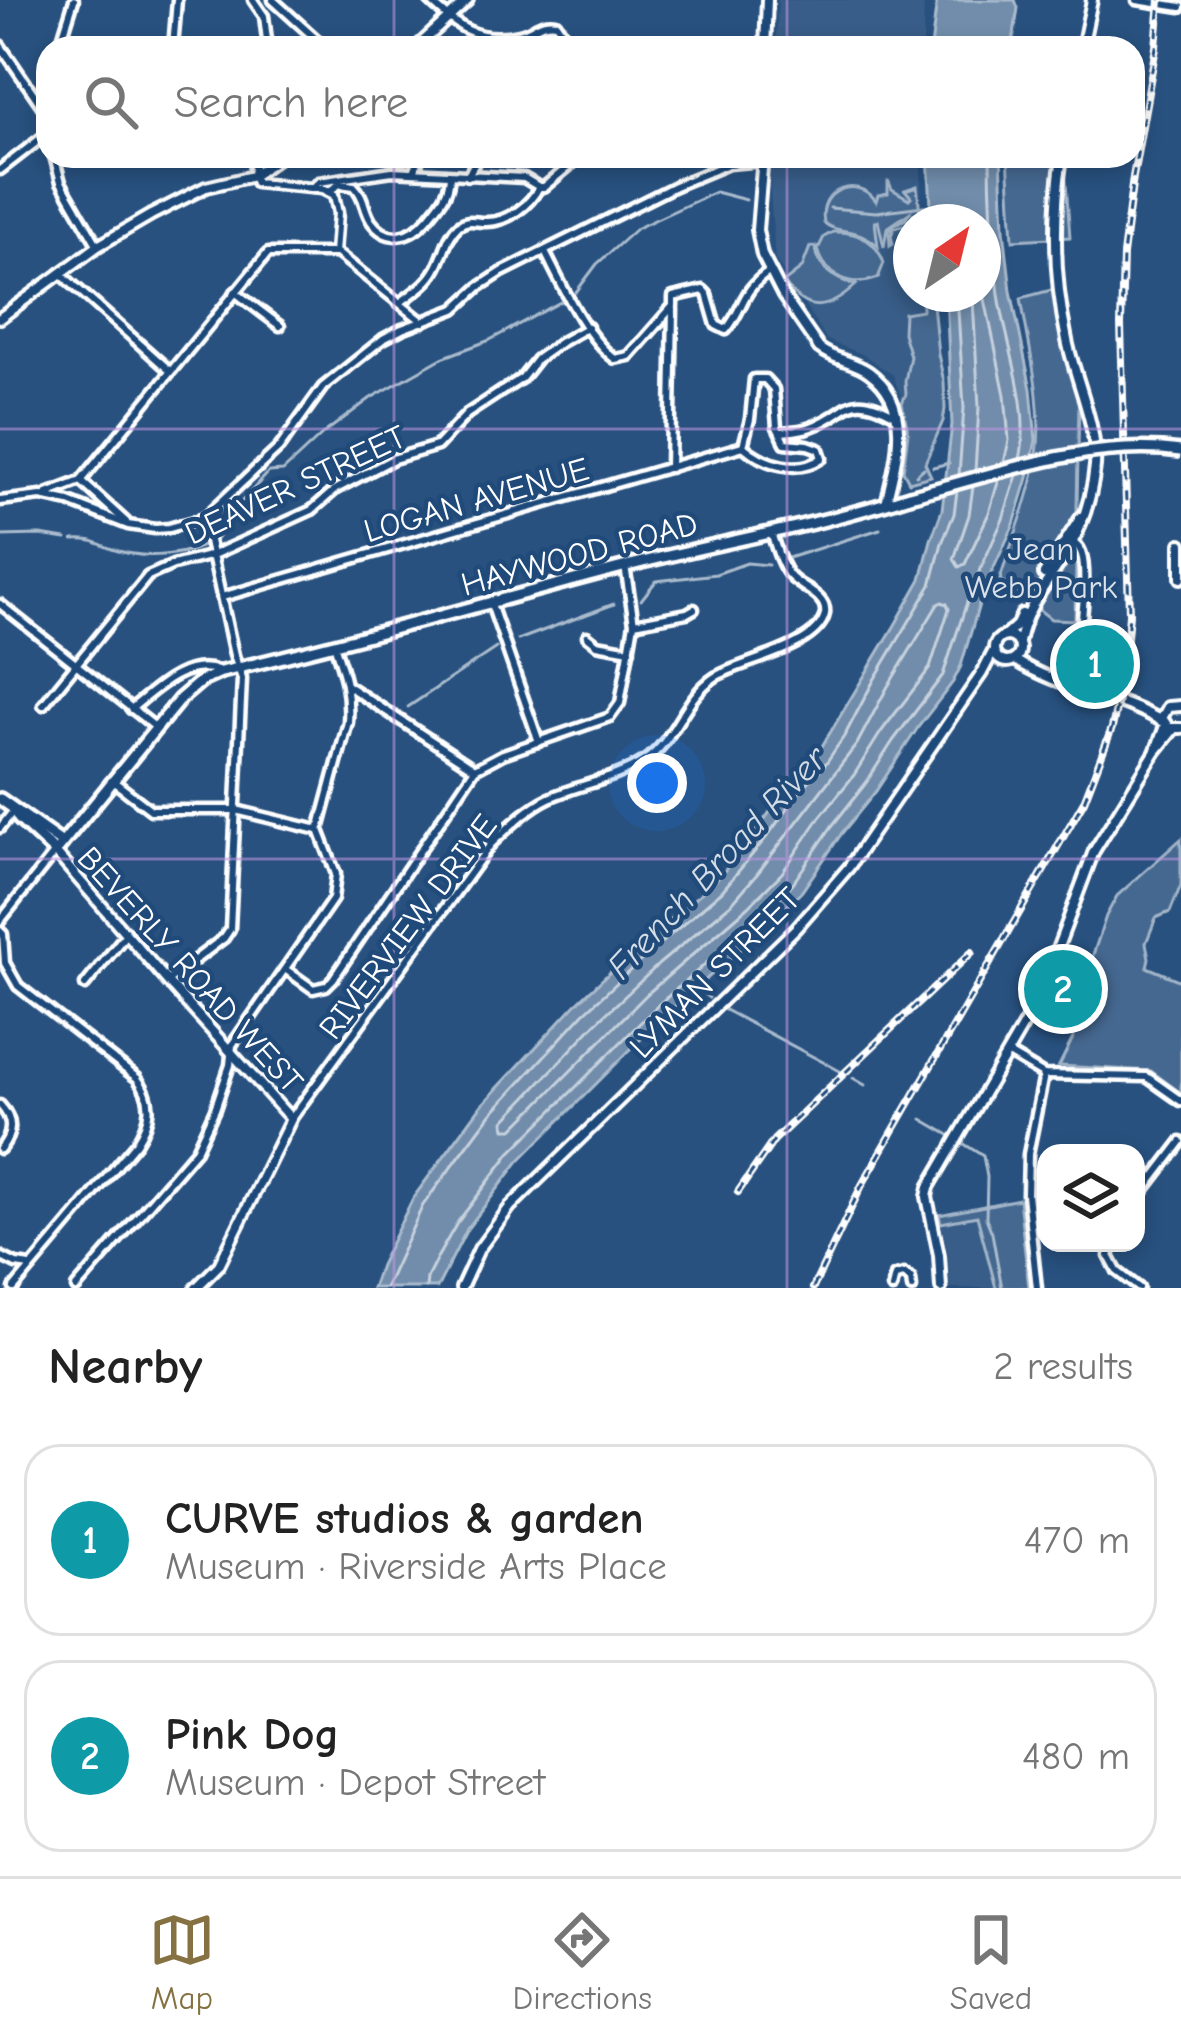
<!DOCTYPE html>
<meta charset="utf-8">
<style>
:root{--surface:#fff;--page:#f2f2f2;--text:#222;--muted:#767676;--line:#e0e0e0;--accent:#857141}
body{margin:0;font-family:"Comic Neue",sans-serif;background:var(--page);color:var(--text)}
.controls{position:absolute;right:36px;bottom:36px;display:grid;overflow:hidden;border-radius:24px;box-shadow:0 6px 18px #0003}
.controls button{width:108px;height:108px;display:grid;place-items:center;padding:0;border:0;border-bottom:3px solid var(--line);background:var(--surface);color:var(--text);font:60px sans-serif}
.compass{position:absolute;left:893px;top:204px;width:108px;height:108px;border-radius:50%;background:var(--surface);box-shadow:0 6px 18px #0003;rotate:35deg}
.you{position:absolute;left:657px;top:783px;width:42px;height:42px;margin:-30px;border:9px solid #fff;border-radius:50%;background:#1a73e8;box-shadow:0 0 0 18px #1a73e833}
.badge{display:grid;place-items:center;width:78px;height:78px;border-radius:50%;background:var(--accent);color:#fff;font-size:39px;font-weight:700}
.pin{position:absolute;translate:-50% -50%;border:6px solid #fff;box-shadow:0 3px 12px #0006}
.list{margin:0;padding:0;list-style:none}
h2{display:flex;justify-content:space-between;align-items:center;height:156px;margin:0;padding:0 48px;font-size:51px}
h2 small{font-size:39px;font-weight:400;color:var(--muted)}
.list li{display:grid;grid-template-columns:78px 1fr auto;gap:36px;align-items:center;box-sizing:border-box;height:192px;margin:0 24px 24px;padding:0 24px;border:3px solid var(--line);border-radius:36px}
.list b{display:block;font-size:45px;white-space:nowrap}
.list p{margin:0;font-size:39px;white-space:nowrap;color:var(--muted)}
.list em{font-size:39px;font-style:normal;color:var(--muted)}
.icon{flex:none;width:66px;height:66px;fill:none;stroke:currentColor;stroke-width:2;stroke-linecap:round;stroke-linejoin:round}
.map{position:relative;flex:none;width:1181px;height:1288px;overflow:hidden}
.search{position:absolute;background:var(--surface);box-shadow:0 6px 18px #0003;left:36px;right:36px;top:36px;height:132px;display:flex;align-items:center;gap:30px;box-sizing:border-box;padding:0 42px;border-radius:36px;color:var(--muted);font-size:45px}
.sheet{height:588px;background:var(--surface)}
nav{display:flex;justify-content:space-around;align-items:center;box-sizing:border-box;height:168px;border-top:3px solid var(--line);background:var(--surface);font-size:33px;color:var(--muted)}
nav a{display:grid;justify-items:center;gap:6px}
nav .on{color:var(--accent)}
.map>svg:first-child{display:block}
.built{fill:#375d88}
.green{fill:#446890;stroke:#a2b4c8;stroke-width:3}
.water{fill:#718dab;stroke:#aabbcd;stroke-width:3}
.lines{fill:none;stroke-linecap:round;stroke-linejoin:round}
.shore{stroke:#c6d1dd;stroke-width:3}
.stream{stroke:#aabbcd;stroke-width:3}
.minor-casing{stroke:#fff;stroke-width:15}
.tertiary-casing{stroke:#fff;stroke-width:16}
.secondary-casing{stroke:#fff;stroke-width:16}
.primary-casing{stroke:#fff;stroke-width:18}
.minor{stroke:#1f4a7a;stroke-width:6}
.tertiary{stroke:#1f4a7a;stroke-width:8}
.secondary{stroke:#1f4a7a;stroke-width:8}
.primary{stroke:#1f4a7a;stroke-width:9}
.rail-casing{stroke:#fff;stroke-width:8}
.rail{stroke:#1f4a7a;stroke-width:3;stroke-dasharray:9;stroke-linecap:butt}
.primary-bridge-casing{stroke:#fff;stroke-width:18;stroke-linecap:butt}
.primary-bridge{stroke:#1f4a7a;stroke-width:9}
.grid{fill:none;stroke:#bd96df;stroke-width:3;stroke-opacity:0.55}
.labels{text-anchor:middle;stroke-width:9;stroke-linejoin:round;paint-order:stroke}
.street-label{font-size:33px;fill:#fff;stroke:#1f4a7a}
.park-label{font-size:33px;fill:#dae1e9;stroke:#1f4a7a}
.water-label{font-size:36px;font-style:italic;fill:#d4dde6;stroke:#1f4a7a}
</style>
<div class="map">
<svg width="1181" height="1288" viewBox="0 0 1181 1288">
<rect width="100%" height="100%" fill="#28517f"/>
<filter id="ink" filterUnits="userSpaceOnUse"><feTurbulence type="fractalNoise" baseFrequency=".00833" numOctaves="2"/><feDisplacementMap in="SourceGraphic" scale="24" xChannelSelector="R" yChannelSelector="G"/><feConvolveMatrix kernelMatrix="1 2 1 2 8 2 1 2 1" color-interpolation-filters="sRGB"/></filter>
<g filter="url(#ink)">
<g class="built">
<polygon points="778,0 924,0 923,48 776,48"/>
<polygon points="771,156 921,156 921,222 911,222 911,294 927,294 911,424 893,375 864,355 827,340 775,259 770,191"/>
<polygon points="976,1215 996,1288 950,1288 948,1253 941,1223"/>
</g>
<g class="green">
<polygon points="1008,156 1064,156 1070,237 1013,240"/>
<path d="M888 180 892 189 909 199 911 197 905 190 917 186 920 213 913 214 916 222 894 228 891 236 893 244 890 246 889 231 895 224 906 219 909 213 887 228 884 247 878 221 875 222 878 246C856 225 841 236 824 223 817 189 858 175 876 201L878 195 888 193Z"/>
<path d="M833 232C857 231 876 240 884 263L878 278C853 288 825 277 818 249L824 237Z"/>
<path d="M810 247H816C817 270 836 280 856 285 830 310 806 316 784 282L802 268Z"/>
<path d="M1059 288 1064 326 1079 399 1075 620 1051 619 1000 580C1012 539 1031 498 1037 455 1044 404 1029 349 1021 298Z"/>
<polygon points="922,294 932,294 938,354 944,382 945,409 943,421 925,463 931,476 909,482 903,471 908,432 902,403 906,394 905,381 910,356 903,333 904,313 922,310"/>
<polygon points="1181,839 1181,885 1170,912 1156,918 1146,943 1149,958 1147,967 1181,981 1181,1093 1151,1071 1059,1066 1075,1034 1068,1030 1106,916 1117,896"/>
<polygon points="1019,1199 1029,1288 996,1288 977,1216 941,1223 939,1215"/>
</g>
<g class="water">
<polygon points="937,0 1015,0 1018,8 1012,48 931,48"/>
<polygon points="928,156 1001,156 1004,229 1011,291 1031,389 1036,440 1028,478 1014,524 982,594 961,666 953,682 919,726 876,791 842,833 802,891 768,926 667,1013 519,1161 467,1229 437,1288 372,1288 380,1265 413,1198 481,1106 575,1005 640,944 713,883 736,858 792,782 816,756 895,625 921,579 931,540 942,510 952,424 946,294 983,294 983,222 932,222"/>
</g>
<g class="lines">
<g class="shore">
<path d="M990 156C990 202 993 248 999 294 1006 346 1032 407 1020 459"/>
<polyline points="957,294 964,408 959,475"/>
<polyline points="975,471 979,407 973,300 978,294 985,299 1005,395 1009,440 1004,463"/>
<polyline points="973,486 969,515 954,559 959,567 965,564 989,513 999,479"/>
<polygon points="942,602 947,604 949,609 930,668 881,732 854,775 820,817 782,873 749,906 647,994 513,1129 505,1129 504,1121 595,1024 659,964 732,903 757,874 857,744 887,688 938,604"/>
<polyline points="385,1288 423,1205 491,1114 584,1013 649,953 722,891 766,838 801,790 826,763 845,735 874,680 931,585 942,543 954,514 957,491"/>
<polyline points="426,1288 427,1278 437,1258 457,1223 510,1153 658,1005 760,917 793,883 832,826 866,783 893,741 943,675 971,590 1003,519 1017,475"/>
</g>
<g class="stream">
<polyline points="830,208 876,212 931,205"/>
<polyline points="576,292 597,264 637,228 715,192 746,200"/>
<polyline points="933,467 949,463"/>
<polyline points="916,475 924,468"/>
<polyline points="0,536 40,535 66,539"/>
<path d="M73 540C94 539 93 542 112 549 140 559 176 557 203 546"/>
<polyline points="216,540 242,501 269,472 283,471 324,433 371,398 442,358 490,340 564,300"/>
<polyline points="788,558 880,529"/>
<polyline points="641,600 656,581 716,574 747,563 768,565"/>
<polyline points="518,640 614,604"/>
<polyline points="408,707 496,648"/>
<polyline points="695,986 709,998"/>
<polyline points="723,1009 840,1071"/>
<polyline points="853,1078 865,1085"/>
<polyline points="922,1119 953,1137"/>
<polyline points="961,1142 983,1156 987,1177 986,1218 992,1233 1002,1288"/>
</g>
<defs>
<g id="minor">
<polyline points="253,0 264,16 268,48"/>
<polyline points="273,0 326,48"/>
<path d="M429 0C457 27 477 43 519 34 534 31 540 20 556 23L573 48"/>
<polyline points="1137,0 1181,7"/>
<polyline points="0,45 48,115"/>
<polyline points="59,48 74,0"/>
<polyline points="173,48 177,0"/>
<polyline points="54,156 61,182 98,246"/>
<polyline points="255,156 253,176 256,183 322,189 334,195 338,213 335,253"/>
<polyline points="0,170 48,133"/>
<polyline points="414,172 420,156"/>
<polyline points="468,176 478,156"/>
<polyline points="539,187 544,187 574,162"/>
<path d="M312 188 319 182 392 171 524 178 539 187C530 205 507 223 485 222 474 222 468 218 458 226 446 237 444 256 436 269 428 284 414 292 401 302"/>
<path d="M329 191 340 184 354 186C365 197 363 208 371 221 388 245 412 237 428 218 440 203 449 195 450 175"/>
<path d="M545 252C562 285 585 337 615 359L629 356 673 306V297L703 290 707 294 716 325 726 330C744 309 741 290 769 272"/>
<polyline points="337,253 423,322"/>
<polyline points="60,273 169,370"/>
<polyline points="235,292 280,326"/>
<path d="M754 379H765L774 389 777 427 785 443 808 445 819 449 822 458C798 475 765 465 743 446L750 419Z"/>
<path d="M781 432C791 431 801 431 811 427 850 413 846 388 894 414"/>
<polyline points="670,468 673,309"/>
<polyline points="81,481 126,522"/>
<polyline points="47,494 81,481 268,253 335,253"/>
<polyline points="0,501 41,496 69,502 128,525 155,529 169,528 204,518 279,448 323,387 383,339 402,329 455,309 479,287 502,272 675,186 728,164 763,161"/>
<polyline points="222,597 743,446"/>
<polyline points="0,604 155,727"/>
<polyline points="491,604 539,742"/>
<polyline points="634,623 687,613 694,609"/>
<polyline points="587,636 597,644 630,650"/>
<path d="M1071 685C1078 663 1091 568 1080 550 1079 547 1076 545 1074 543"/>
<polyline points="348,686 475,769"/>
<polyline points="43,705 148,576 173,565 213,555 312,510 336,489 393,459 437,446 467,414 522,378 537,359 561,342 588,327"/>
<path d="M131 709C155 690 185 659 218 671"/>
<polyline points="113,781 151,810 236,810 318,830"/>
<polyline points="0,828 14,810"/>
<polyline points="0,921 55,852"/>
<path d="M0 931 3 934 5 963 18 986 137 1078C154 1100 151 1120 136 1143L14 1288"/>
<polyline points="285,969 313,989 326,986 333,979 475,769 503,754 610,717 620,703 634,623 625,566"/>
<polyline points="167,981 224,938 230,929 242,679 234,655 204,518"/>
<polyline points="85,985 126,934"/>
<polyline points="1007,1053 1044,1075 1147,1077 1181,1101"/>
<path d="M0 1105C14 1120 13 1134 0 1149"/>
<path d="M291 1119 491 844C508 828 528 808 549 798 580 784 615 780 644 761 675 742 683 698 715 677 741 661 818 648 825 614 828 595 799 588 789 575 780 564 776 547 771 533"/>
<polyline points="1136,1201 1181,1142"/>
<polyline points="1113,1243 1109,1256 1117,1271 1139,1288"/>
<polyline points="0,1256 16,1264 30,1266"/>
<path d="M76 1288 196 1150 215 1109 230 1065 232 1045 333 899 336 874 319 830 348 722C350 691 344 674 334 644"/>
<polyline points="892,1288 895,1276 904,1274 911,1279 912,1288"/>
<polyline points="1037,1288 1027,1194 1028,1154 1044,1075"/>
</g>
<g id="tertiary">
<polyline points="416,48 468,0"/>
<polyline points="765,48 767,0"/>
<path d="M763 156 757 230 762 255 783 296 819 348C834 360 854 361 869 372 913 404 897 459 886 503"/>
<polyline points="0,318 98,246 151,215 206,187 253,176 280,156"/>
<polyline points="1156,750 1165,726"/>
<polyline points="55,852 167,981 291,1119 219,1265 196,1288"/>
<polyline points="941,1288 939,1255 927,1197 929,1187 1038,1000 1094,851 1156,751 1173,730"/>
</g>
<g id="secondary">
<polyline points="1082,48 1092,0"/>
<polyline points="1181,544 1181,578"/>
<polyline points="1044,574 1081,517"/>
<circle cx="1007" cy="649" r="13"/>
<polyline points="1005,636 1017,625 1022,614"/>
<path d="M1019 642C1027 598 1062 569 1079 529 1087 510 1093 486 1095 466 1098 427 1075 379 1067 340 1054 280 1053 216 1062 156"/>
<path d="M1015 660C1060 689 1118 695 1163 722"/>
<polyline points="1181,706 1168,707 1162,718 1169,728 1181,728"/>
<polyline points="461,1288 479,1249 510,1207 796,928 849,867 982,673 994,650"/>
</g>
<g id="primary">
<polyline points="0,799 62,843"/>
<path d="M14 810 19 819 55 852 180 699 201 681 221 672C356 641 489 602 623 567 718 542 815 527 909 496"/>
</g>
</defs>
<use href="#minor" class="minor-casing"/>
<use href="#tertiary" class="tertiary-casing"/>
<use href="#secondary" class="secondary-casing"/>
<use href="#primary" class="primary-casing"/>
<use href="#minor" class="minor"/>
<use href="#tertiary" class="tertiary"/>
<use href="#secondary" class="secondary"/>
<use href="#primary" class="primary"/>
<defs>
<g id="rail">
<polyline points="738,1192 774,1140 972,952"/>
<polyline points="813,1288 862,1185 1084,801 1112,728 1124,672 1129,614 1121,325 1123,255 1133,177 1156,47 1160,0"/>
</g>
</defs>
<use href="#rail" class="rail-casing"/>
<use href="#rail" class="rail"/>
<defs>
<path id="primary-bridge" d="M909 496C997 474 1089 439 1181 451"/>
</defs>
<use href="#primary-bridge" class="primary-bridge-casing"/>
<use href="#primary-bridge" class="primary-bridge"/>
</g>
</g>
<path class="grid" d="M394 0V48M787 0V48M394 156V1288M787 156V1288M0 429H1181M0 859H1181"/>
<g class="labels">
<g class="street-label">
<text transform="translate(295 484) rotate(-25)" y="12">DEAVER STREET</text>
<text transform="translate(476 499) rotate(-16)" y="12">LOGAN AVENUE</text>
<text transform="translate(579 553) rotate(-15)" y="12">HAYWOOD ROAD</text>
<text transform="translate(407 926) rotate(-53)" y="12">RIVERVIEW DRIVE</text>
<text transform="translate(191 969) rotate(48)" y="12">BEVERLY ROAD WEST</text>
<text transform="translate(714 972) rotate(-45)" y="12">LYMAN STREET</text>
</g>
<g class="park-label">
<text x="1041" y="560">Jean<tspan x="1041" dy="38">Webb Park</tspan></text>
</g>
<g class="water-label">
<text transform="translate(716 862) rotate(-47)" y="13">French Broad River</text>
</g>
</g>
</svg>
<div class="controls">
<button><svg class="icon" aria-label="layers" viewBox="0 0 24 24"><path d="M12 4l9 5-9 5-9-5zM3 14l9 5 9-5"/></svg></button>
</div>
<svg class="compass" viewBox="-18 -18 36 36"><path d="M0-13l5 13h-10z" fill="#e53935"/><path d="M0 13l5-13h-10z" fill="#767676"/></svg>
<div class="you"></div>
<div class="pin badge" style="left:1095px;top:664px;background:#0f9aa8">1</div>
<div class="pin badge" style="left:1063px;top:989px;background:#0f9aa8">2</div>
<div class="search"><svg class="icon" aria-label="search" viewBox="0 0 24 24"><circle cx="10" cy="10" r="6"/><path d="M15 15l6 6"/></svg>Search here</div>
</div>
<section class="sheet">
<h2>Nearby<small>2 results</small></h2>
<ul class="list">
<li><span class="badge" style="background:#0f9aa8">1</span><div><b>CURVE studios &amp; garden</b><p>Museum · Riverside Arts Place</p></div><em>470 m</em></li>
<li><span class="badge" style="background:#0f9aa8">2</span><div><b>Pink Dog</b><p>Museum · Depot Street</p></div><em>480 m</em></li>
</ul>
</section>
<nav>
<a class="on"><svg class="icon" aria-label="map" viewBox="0 0 24 24"><path d="M3 6l6-2 6 2 6-2v14l-6 2-6-2-6 2zM9 4v14M15 6v14"/></svg>Map</a>
<a><svg class="icon" aria-label="directions" viewBox="0 0 24 24"><path d="M12 3l9 9-9 9-9-9zM9 14v-3h6M13 9l2 2-2 2"/></svg>Directions</a>
<a><svg class="icon" aria-label="saved" viewBox="0 0 24 24"><path d="M7 4h10v16l-5-4-5 4z"/></svg>Saved</a>
</nav>
